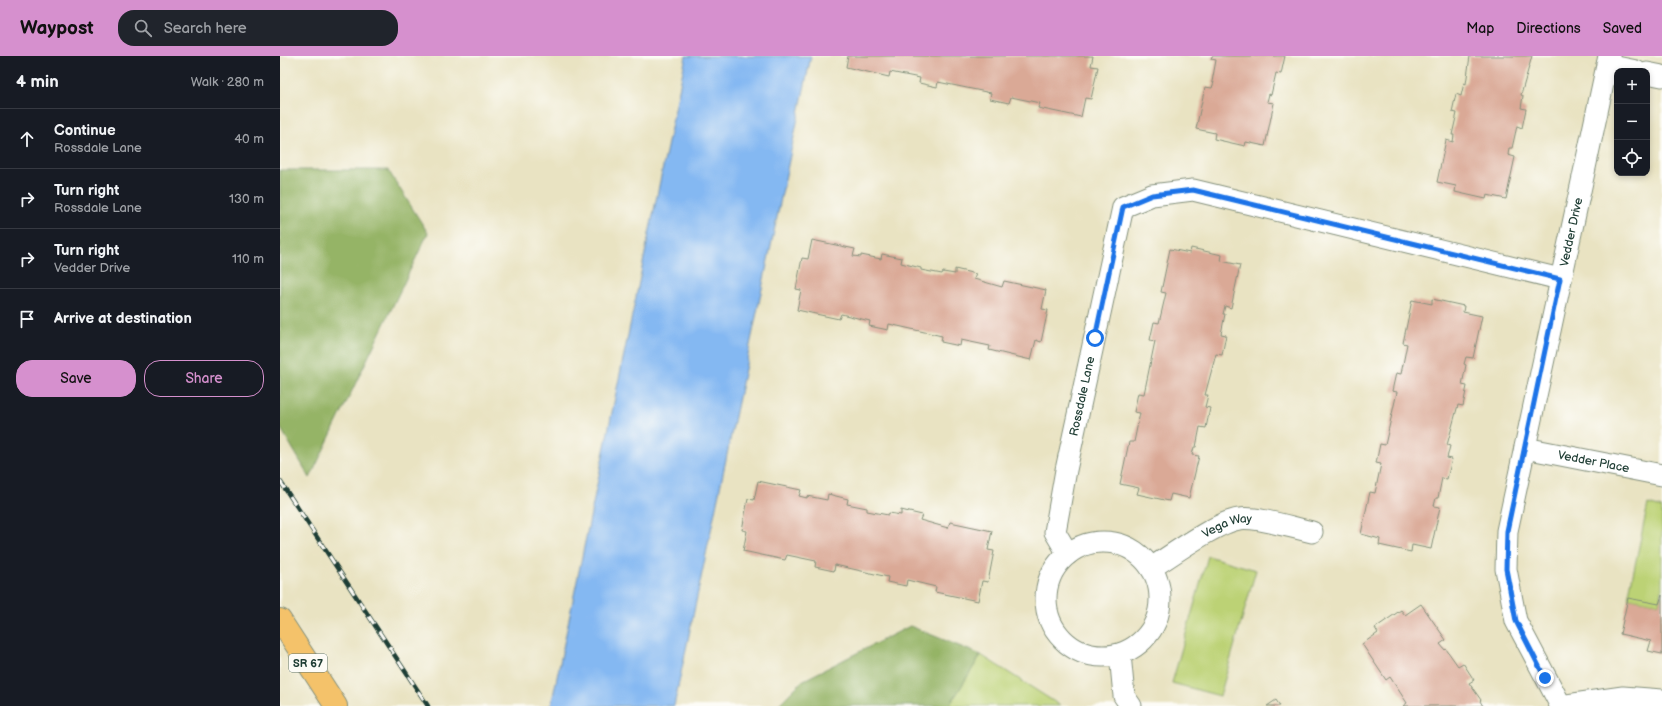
<!DOCTYPE html>
<meta charset="utf-8">
<style>
:root{--surface:#171b24;--page:#20242c;--text:#f1f3f6;--muted:#9ea1a6;--line:#363941;--accent:#d690ce}
body{margin:0;font-family:"Balsamiq Sans",sans-serif;background:var(--page);color:var(--text)}
.controls{position:absolute;right:12px;top:12px;display:grid;overflow:hidden;border-radius:8px;box-shadow:0 2px 6px #0003}
.controls button{width:36px;height:36px;display:grid;place-items:center;padding:0;border:0;border-bottom:1px solid var(--line);background:var(--surface);color:var(--text);font:20px sans-serif}
.stop{position:absolute;width:12px;height:12px;margin:-9px;border:3px solid #1a73e8;border-radius:50%;background:#fff}
.stop.end{background:#1a73e8;border-color:#fff;box-shadow:0 1px 4px #0008}
.list{margin:0;padding:0;list-style:none}
h2{display:flex;justify-content:space-between;align-items:center;height:52px;margin:0;padding:0 16px;font-size:17px}
h2 small{font-size:13px;font-weight:400;color:var(--muted)}
.list li{display:grid;grid-template-columns:26px 1fr auto;gap:12px;align-items:center;box-sizing:border-box;height:60px;padding:0 16px;border-top:1px solid var(--line)}
.list b{display:block;font-size:15px;white-space:nowrap}
.list p{margin:0;font-size:13px;white-space:nowrap;color:var(--muted)}
.list em{font-size:13px;font-style:normal;color:var(--muted)}
.actions{display:flex;gap:8px;padding:12px 16px}
.actions a{flex:1;padding:9px 0;border:1px solid var(--accent);border-radius:16px;text-align:center;font-size:14px;color:var(--accent)}
.actions .main{background:var(--accent);color:#111}
.icon{flex:none;width:22px;height:22px;fill:none;stroke:currentColor;stroke-width:2;stroke-linecap:round;stroke-linejoin:round}
.map{position:relative;flex:none;width:1382px;height:650px;overflow:hidden}
header{display:flex;align-items:center;gap:24px;box-sizing:border-box;height:56px;padding:0 20px;background:var(--accent);color:#111}
header strong{font-size:19px}
nav{display:flex;gap:22px;margin-inline-start:auto;font-size:14px}
.search{width:280px;height:36px;background:var(--page);display:flex;align-items:center;gap:10px;box-sizing:border-box;padding:0 14px;border-radius:16px;color:var(--muted);font-size:15px}
main{display:flex}
aside{flex:1;background:var(--surface)}
.map>svg:first-child{display:block}
.green{fill:#bcd275;stroke:#6e8854}
.forest{fill:#95b466;stroke:#5a784d}
.water{fill:#84b8f2;stroke:#527a93}
.building{fill:#daa996}
.lines{fill:none;stroke-linecap:round;stroke-linejoin:round}
.street-casing{stroke:#84907b;stroke-width:23}
.primary-casing{stroke:#84907b;stroke-width:24}
.street{stroke:#fff;stroke-width:21}
.primary{stroke:#f4c26a;stroke-width:22}
.rail-casing{stroke:#1f3d34;stroke-width:4.5}
.rail{stroke:#fdfcf7;stroke-width:3;stroke-dasharray:9;stroke-linecap:butt}
.route{stroke:#1a73e8;stroke-width:5}
.labels{text-anchor:middle;stroke-width:4;stroke-linejoin:round;paint-order:stroke}
.shield{fill:#fdfcf7;stroke:#62766e;stroke-width:1}
.shield-label{font-size:11px;font-weight:bold;fill:#1f3d34}
.street-label{font-size:12px;fill:#1f3d34;stroke:#fdfcf7}
</style>
<header>
<strong>Waypost</strong>
<div class="search"><svg class="icon" aria-label="search" viewBox="0 0 24 24"><circle cx="10" cy="10" r="6"/><path d="M15 15l6 6"/></svg>Search here</div>
<nav><a>Map</a><a>Directions</a><a>Saved</a></nav>
</header>
<main>
<aside>
<h2>4 min<small>Walk · 280 m</small></h2>
<ul class="list">
<li><svg class="icon" aria-label="ahead" viewBox="0 0 24 24"><path d="M12 20V5M6 11l6-6 6 6"/></svg><div><b>Continue</b><p>Rossdale Lane</p></div><em>40 m</em></li>
<li><svg class="icon" aria-label="right" viewBox="0 0 24 24"><path d="M7 20v-9h11M14 6l5 5-5 5"/></svg><div><b>Turn right</b><p>Rossdale Lane</p></div><em>130 m</em></li>
<li><svg class="icon" aria-label="right" viewBox="0 0 24 24"><path d="M7 20v-9h11M14 6l5 5-5 5"/></svg><div><b>Turn right</b><p>Vedder Drive</p></div><em>110 m</em></li>
<li><svg class="icon" aria-label="arrive" viewBox="0 0 24 24"><path d="M6 21V4h12l-3 4 3 4H6"/></svg><div><b>Arrive at destination</b></div></li>
</ul>
<div class="actions"><a class="main">Save</a><a>Share</a></div>
</aside>
<div class="map">
<svg width="1382" height="650" viewBox="0 0 1382 650">
<rect width="100%" height="100%" fill="#fdfcf7"/>
<filter id="ink" filterUnits="userSpaceOnUse"><feTurbulence type="fractalNoise" baseFrequency=".025" numOctaves="2"/><feDisplacementMap in="SourceGraphic" scale="8" xChannelSelector="R" yChannelSelector="G"/><feConvolveMatrix kernelMatrix="1 2 1 2 8 2 1 2 1" color-interpolation-filters="sRGB"/></filter>
<filter id="wash" filterUnits="userSpaceOnUse"><feTurbulence type="fractalNoise" baseFrequency=".012" numOctaves="4" result="noise"/><feDisplacementMap in="SourceGraphic" scale="16" xChannelSelector="R" yChannelSelector="G"/><feGaussianBlur stdDeviation="0.9" result="paint"/><feColorMatrix in="noise" values="0 0 0 0 0 0 0 0 0 0 0 0 0 0 0 0 0 1.4 0 .05"/><feComposite in="paint" operator="in"/></filter>
<g filter="url(#wash)">
<rect width="100%" height="100%" fill="#e9e3c2"/>
<g class="green">
<polygon points="1368,448 1382,452 1382,536 1379,548 1348,542"/>
<polygon points="928,500 976,514 940,640 892,627"/>
<polygon points="701,599 781,650 669,650"/>
</g>
<g class="forest">
<polygon points="0,114 108,114 148,177 30,422 0,371"/>
<polygon points="630,570 701,599 669,650 497,650 522,625"/>
</g>
<polygon class="water" points="406,0 531,0 394,650 271,650"/>
<g id="blocks">
<g class="building">
<polygon points="568,0 813,0 811,10 818,11 811,43 805,42 801,61 758,52 760,47 731,41 729,47 710,43 711,37 658,26 657,31 639,27 640,22 610,16 609,21 566,11"/>
<polygon points="932,0 1005,0 1001,18 996,17 991,39 989,38 987,46 994,47 985,90 966,86 965,90 934,83 935,77 916,73 925,31 932,32 934,26 932,26 936,4 931,3"/>
<polygon points="1190,0 1252,0 1241,39 1243,40 1241,52 1246,53 1242,72 1237,70 1232,92 1229,92 1228,99 1235,101 1226,143 1207,139 1206,143 1175,136 1176,130 1157,126 1166,84 1173,86 1174,79 1172,79 1177,57 1172,56 1176,38 1181,40 1184,27 1186,28"/>
<polygon points="532,184 575,193 573,200 581,201 581,199 601,203 602,198 622,202 621,207 641,212 641,214 662,218 663,216 675,218 675,213 696,218 694,223 722,231 724,225 766,234 762,253 768,254 761,286 756,284 751,304 709,294 710,290 681,284 680,290 661,286 662,280 609,268 608,274 589,270 590,265 561,258 559,263 517,254 521,234 516,233 522,202 528,203"/>
<polygon points="911,192 942,199 941,205 960,209 951,252 945,250 943,258 945,258 941,278 946,279 942,299 936,298 925,339 928,339 925,351 930,352 926,372 920,371 916,391 914,391 912,399 919,400 909,442 891,438 889,445 857,438 859,432 840,428 849,386 854,386 860,357 854,356 858,337 864,338 875,285 870,284 874,266 879,267 886,237 881,236 890,193 910,197"/>
<polygon points="1152,243 1184,250 1183,256 1202,260 1193,302 1186,301 1184,308 1186,309 1182,329 1187,330 1183,350 1178,349 1167,389 1170,390 1167,402 1172,403 1167,423 1162,422 1158,442 1156,442 1154,450 1160,451 1151,493 1132,489 1131,496 1099,489 1100,483 1081,478 1090,436 1095,437 1101,408 1096,407 1100,388 1105,389 1117,336 1112,335 1116,317 1121,318 1127,288 1123,287 1132,244 1152,248"/>
<polygon points="478,425 521,434 519,440 527,442 527,440 547,444 548,438 568,443 567,448 587,452 587,455 608,459 609,457 621,459 621,454 642,459 640,464 668,472 670,466 712,475 708,494 714,495 708,526 702,525 698,545 655,536 656,531 627,524 626,530 607,526 608,521 555,509 554,515 535,511 536,505 507,499 505,504 463,495 467,475 462,474 468,443 474,444"/>
<polygon points="1382,539 1382,598 1368,595 1371,585 1340,578 1348,542 1379,548"/>
<polygon points="1141,548 1166,584 1160,588 1165,594 1166,593 1178,610 1183,607 1194,624 1189,627 1201,644 1200,645 1203,650 1123,650 1127,647 1110,621 1106,624 1082,588 1098,577 1095,572 1121,554 1125,559"/>
<polygon points="996,644 1000,650 987,650"/>
</g>
</g>
</g>
<g filter="url(#ink)">
<use href="#blocks" fill-opacity="0" stroke="#84907b" stroke-width="1"/>
<g class="lines">
<defs>
<g id="street">
<polyline points="1327,9 1356,15"/>
<polyline points="1367,17 1382,20"/>
<path id="s1" d="M1245 392 1382 419"/>
<circle cx="823" cy="543" r="57"/>
<path id="s2" d="M788 498 775 476 786 414 843 151 872 139 913 134 1280 223"/>
<path id="s3" d="M871 512C892 499 937 466 959 463 977 460 1013 472 1032 476"/>
<polyline points="840,598 844,640 851,650"/>
<polyline points="1280,650 1343,641 1382,644"/>
<path id="s4" d="M1281 650 1236 565 1226 513 1227 475 1329 0"/>
</g>
<polyline id="primary" points="0,564 56,650"/>
</defs>
<use href="#street" class="street-casing"/>
<use href="#primary" class="primary-casing"/>
<use href="#street" class="street"/>
<use href="#primary" class="primary"/>
<defs>
<polyline id="rail" points="0,425 148,650"/>
</defs>
<use href="#rail" class="rail-casing"/>
<use href="#rail" class="rail"/>
</g>
</g>
<g class="lines" filter="url(#ink)">
<polyline class="route" points="815,282 843,151 872,139 913,134 1280,223 1227,475 1226,513 1236,565 1265,622"/>
</g>
<g class="labels">
<rect class="shield" x="9" y="598" width="38" height="18" rx="3"/>
<g class="shield-label">
<text x="28" y="611">SR 67</text>
</g>
<g class="street-label">
<text dy="4" stroke="none"><textPath href="#s4" startOffset="493">Vedder Drive</textPath></text>
<text dy="4" stroke="none"><textPath href="#s2" startOffset="164">Rossdale Lane</textPath></text>
<text dy="4" stroke="none"><textPath href="#s1" startOffset="70">Vedder Place</textPath></text>
<text dy="4" stroke="none"><textPath href="#s3" startOffset="88">Vega Way</textPath></text>
</g>
</g>
</svg>
<div class="controls">
<button>+</button>
<button>−</button>
<button><svg class="icon" aria-label="locate" viewBox="0 0 24 24"><circle cx="12" cy="12" r="6"/><path d="M12 2v4M12 18v4M2 12h4M18 12h4"/></svg></button>
</div>
<div class="stop" style="left:815px;top:282px"></div>
<div class="stop end" style="left:1265px;top:622px"></div>
</div>
</main>
